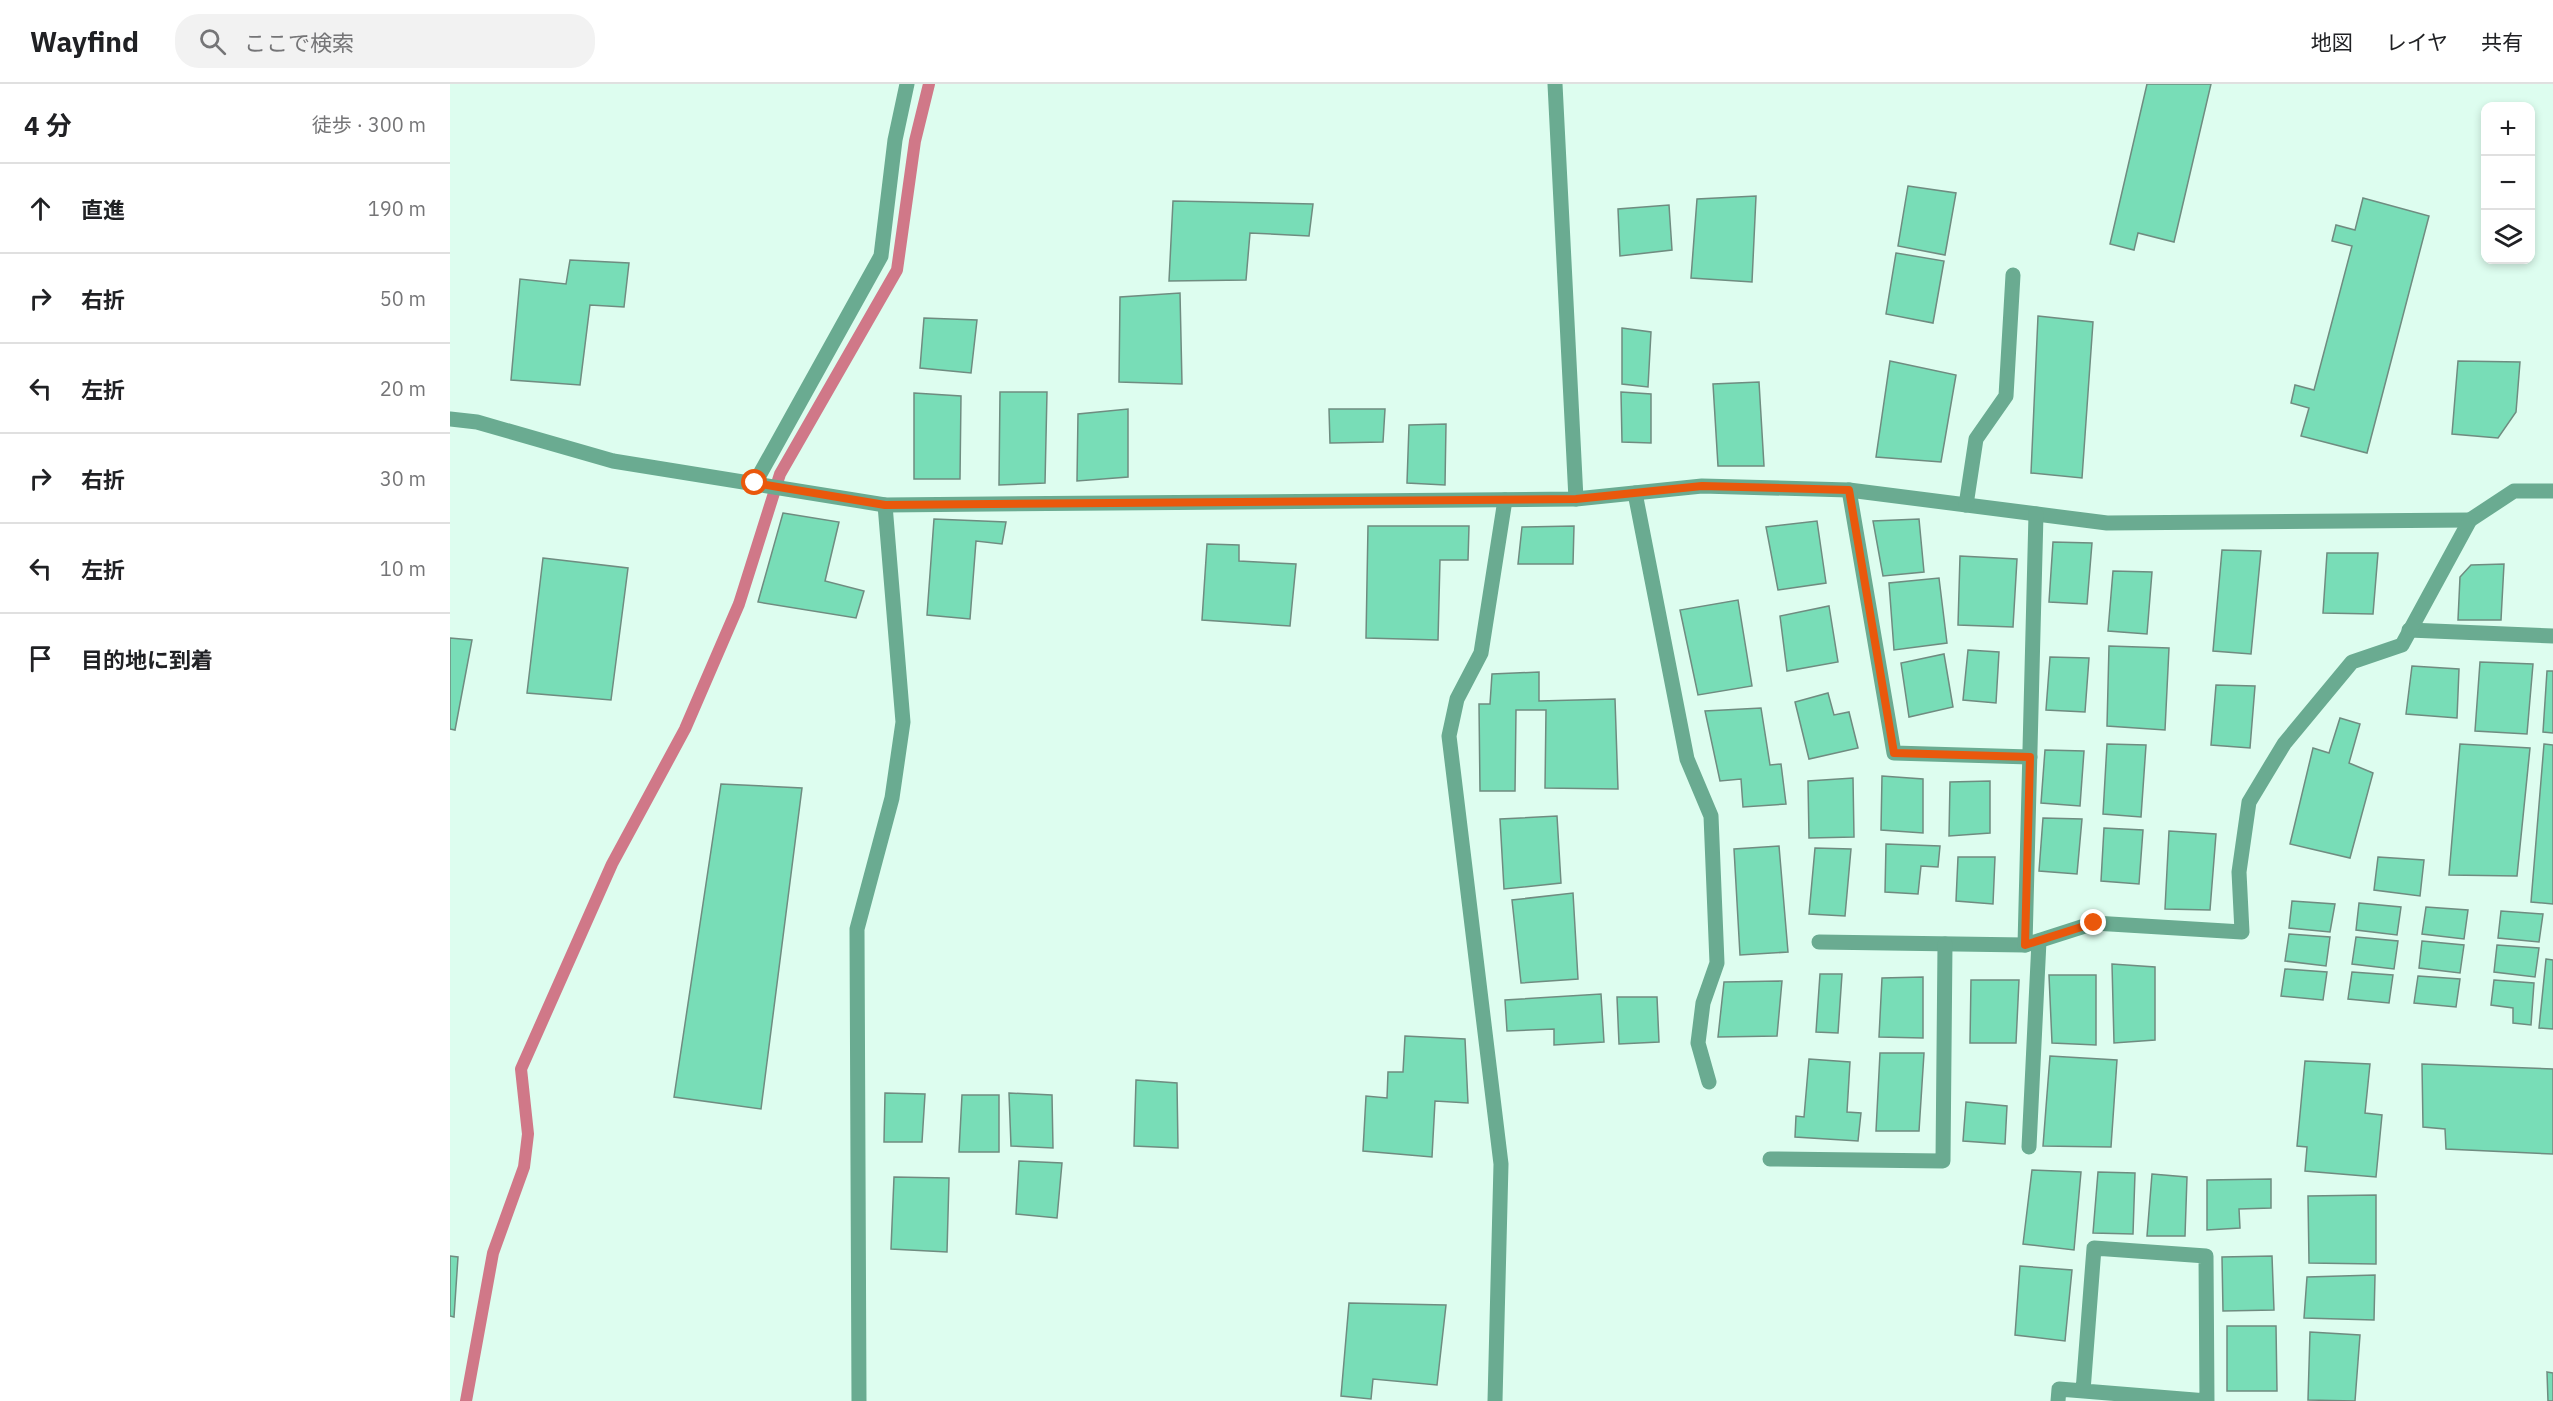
<!DOCTYPE html>
<html lang="ja">
<meta charset="utf-8">
<style>
:root{--surface:#fff;--page:#f2f2f2;--text:#202124;--muted:#757577;--line:#e0e0e0}
body{margin:0;font-family:"IBM Plex Sans","Noto Sans JP",sans-serif;background:var(--page);color:var(--text)}
.controls{position:absolute;right:18px;top:18px;display:grid;overflow:hidden;border-radius:12px;box-shadow:0 3px 9px #0003}
.controls button{width:54px;height:54px;display:grid;place-items:center;padding:0;border:0;border-bottom:2px solid var(--line);background:var(--surface);color:var(--text);font:30px sans-serif}
.stop{position:absolute;width:18px;height:18px;margin:-14px;border:4px solid #ea580c;border-radius:50%;background:#fff}
.stop.end{background:#ea580c;border-color:#fff;box-shadow:0 2px 6px #0008}
.list{margin:0;padding:0;list-style:none}
h2{display:flex;justify-content:space-between;align-items:center;height:78px;margin:0;padding:0 24px;font-size:26px}
h2 small{font-size:20px;font-weight:400;color:var(--muted)}
.list li{display:grid;grid-template-columns:39px 1fr auto;gap:18px;align-items:center;box-sizing:border-box;height:90px;padding:0 24px;border-top:2px solid var(--line)}
.list b{display:block;font-size:22px;white-space:nowrap}
.list em{font-size:20px;font-style:normal;color:var(--muted)}
.icon{flex:none;width:33px;height:33px;fill:none;stroke:currentColor;stroke-width:2;stroke-linecap:round;stroke-linejoin:round}
.map{position:relative;flex:none;width:2103px;height:1317px;overflow:hidden}
header{display:flex;align-items:center;gap:36px;box-sizing:border-box;height:84px;padding:0 30px;background:var(--surface);border-bottom:2px solid var(--line)}
header strong{font-size:28px}
nav{display:flex;gap:33px;margin-inline-start:auto;font-size:21px}
.search{width:420px;height:54px;background:var(--page);display:flex;align-items:center;gap:15px;box-sizing:border-box;padding:0 21px;border-radius:24px;color:var(--muted);font-size:22px}
main{display:flex}
aside{flex:1;background:var(--surface)}
.map>svg:first-child{display:block}
.lines{fill:none;stroke-linecap:round;stroke-linejoin:round}
.stream{stroke:#d07888;stroke-width:12}
.building{fill:#78ddb7;stroke:#6f8c80;stroke-width:1.5}
.minor{stroke:#6aab91;stroke-width:15}
.route{stroke:#ea580c;stroke-width:8}
</style>
<header>
<strong>Wayfind</strong>
<div class="search"><svg class="icon" aria-label="search" viewBox="0 0 24 24"><circle cx="10" cy="10" r="6"/><path d="M15 15l6 6"/></svg>ここで検索</div>
<nav><a>地図</a><a>レイヤ</a><a>共有</a></nav>
</header>
<main>
<aside>
<h2>4 分<small>徒歩 · 300 m</small></h2>
<ul class="list">
<li><svg class="icon" aria-label="ahead" viewBox="0 0 24 24"><path d="M12 20V5M6 11l6-6 6 6"/></svg><div><b>直進</b></div><em>190 m</em></li>
<li><svg class="icon" aria-label="right" viewBox="0 0 24 24"><path d="M7 20v-9h11M14 6l5 5-5 5"/></svg><div><b>右折</b></div><em>50 m</em></li>
<li><svg class="icon" aria-label="left" viewBox="0 0 24 24"><path d="M17 20v-9H6M10 6l-5 5 5 5"/></svg><div><b>左折</b></div><em>20 m</em></li>
<li><svg class="icon" aria-label="right" viewBox="0 0 24 24"><path d="M7 20v-9h11M14 6l5 5-5 5"/></svg><div><b>右折</b></div><em>30 m</em></li>
<li><svg class="icon" aria-label="left" viewBox="0 0 24 24"><path d="M17 20v-9H6M10 6l-5 5 5 5"/></svg><div><b>左折</b></div><em>10 m</em></li>
<li><svg class="icon" aria-label="arrive" viewBox="0 0 24 24"><path d="M6 21V4h12l-3 4 3 4H6"/></svg><div><b>目的地に到着</b></div></li>
</ul>
</aside>
<div class="map">
<svg width="2103" height="1317" viewBox="0 0 2103 1317">
<rect width="100%" height="100%" fill="#ddfdef"/>
<g class="lines">
<polyline class="stream" points="16,1317 43,1169 74,1083 78,1050 71,985 162,780 235,645 289,520 330,390 447,186 465,57 479,0"/>
</g>
<g class="building">
<polygon points="1697,0 1761,0 1724,158 1688,149 1684,166 1660,160"/>
<polygon points="1458,102 1506,109 1495,171 1448,162"/>
<polygon points="1306,112 1302,198 1241,194 1247,115"/>
<polygon points="1913,114 1979,132 1917,369 1851,352 1859,324 1841,319 1845,301 1864,306 1902,162 1882,157 1886,141 1905,146"/>
<polygon points="723,117 863,120 859,152 800,149 796,196 719,197"/>
<polygon points="1219,121 1222,166 1170,172 1168,125"/>
<polygon points="1446,169 1494,177 1483,239 1436,230"/>
<polygon points="120,176 179,179 174,223 140,221 130,301 61,296 70,195 116,200"/>
<polygon points="730,209 732,300 669,298 670,213"/>
<polygon points="1588,232 1643,238 1632,394 1581,389"/>
<polygon points="474,234 527,236 521,289 470,284"/>
<polygon points="1172,244 1201,248 1198,303 1172,300"/>
<polygon points="1440,277 1506,291 1491,378 1426,373"/>
<polygon points="2008,277 2070,278 2066,328 2048,354 2002,350"/>
<polygon points="1309,298 1314,382 1268,382 1263,300"/>
<polygon points="550,308 597,308 595,399 549,401"/>
<polygon points="1171,308 1201,310 1201,359 1172,358"/>
<polygon points="464,309 511,312 510,395 464,395"/>
<polygon points="678,325 678,393 627,397 628,330"/>
<polygon points="879,325 935,325 933,358 880,359"/>
<polygon points="996,340 995,401 957,399 959,341"/>
<polygon points="333,429 389,438 375,497 414,507 406,534 308,518"/>
<polygon points="484,435 556,438 552,460 526,457 520,535 477,531"/>
<polygon points="1469,435 1474,488 1433,492 1423,437"/>
<polygon points="1367,437 1376,499 1328,506 1316,443"/>
<polygon points="918,442 1019,442 1018,476 990,476 988,556 916,554"/>
<polygon points="1124,442 1123,480 1068,480 1072,443"/>
<polygon points="1603,458 1642,459 1637,520 1599,518"/>
<polygon points="757,460 789,461 789,477 846,480 840,542 752,536"/>
<polygon points="1772,466 1811,467 1801,570 1763,567"/>
<polygon points="1877,469 1928,469 1923,530 1873,529"/>
<polygon points="1510,472 1567,475 1563,543 1508,541"/>
<polygon points="93,474 178,484 161,616 77,609"/>
<polygon points="2054,480 2051,536 2008,536 2010,493 2021,481"/>
<polygon points="1663,487 1702,488 1697,550 1658,547"/>
<polygon points="1489,494 1497,559 1444,566 1439,499"/>
<polygon points="1288,516 1302,602 1248,611 1230,526"/>
<polygon points="1379,522 1388,578 1337,587 1330,532"/>
<polygon points="0,554 22,556 5,646 0,645"/>
<polygon points="1659,562 1719,564 1715,646 1657,642"/>
<polygon points="1518,566 1549,568 1546,619 1513,616"/>
<polygon points="1494,570 1503,623 1459,633 1451,579"/>
<polygon points="1600,573 1639,574 1635,628 1596,626"/>
<polygon points="2030,578 2083,580 2077,650 2025,647"/>
<polygon points="1962,582 2009,585 2007,634 1956,630"/>
<polygon points="2097,587 2103,587 2103,649 2093,648"/>
<polygon points="1089,588 1089,617 1165,615 1168,705 1095,704 1096,626 1066,626 1065,707 1030,707 1029,620 1040,620 1042,590"/>
<polygon points="1766,601 1805,602 1800,664 1761,661"/>
<polygon points="1378,609 1384,631 1399,628 1408,664 1359,675 1345,618"/>
<polygon points="1311,624 1320,681 1331,680 1336,720 1293,723 1291,695 1270,697 1255,627"/>
<polygon points="1890,634 1910,640 1899,679 1923,689 1900,774 1840,760 1863,664 1879,669"/>
<polygon points="1657,660 1696,661 1691,733 1653,730"/>
<polygon points="2010,660 2080,664 2067,792 1999,791"/>
<polygon points="2094,660 2103,661 2103,820 2081,818"/>
<polygon points="1595,666 1634,667 1630,722 1591,719"/>
<polygon points="1432,692 1473,695 1473,749 1431,746"/>
<polygon points="1403,694 1404,753 1359,754 1358,697"/>
<polygon points="1540,697 1540,749 1499,752 1500,698"/>
<polygon points="271,700 352,704 311,1025 224,1013"/>
<polygon points="1107,732 1111,799 1054,805 1050,735"/>
<polygon points="1593,734 1632,735 1627,790 1589,787"/>
<polygon points="1654,744 1693,746 1689,800 1651,797"/>
<polygon points="1719,747 1766,750 1760,826 1715,825"/>
<polygon points="1436,760 1490,762 1488,783 1471,782 1468,810 1435,808"/>
<polygon points="1329,762 1338,868 1290,871 1284,765"/>
<polygon points="1365,764 1401,765 1395,832 1359,830"/>
<polygon points="1508,773 1545,773 1543,820 1506,817"/>
<polygon points="1928,773 1974,776 1970,812 1924,806"/>
<polygon points="1123,809 1128,895 1071,899 1062,816"/>
<polygon points="1842,817 1885,820 1880,848 1839,844"/>
<polygon points="1909,819 1951,823 1947,851 1906,846"/>
<polygon points="1976,823 2018,826 2014,855 1972,850"/>
<polygon points="2051,827 2093,830 2089,858 2048,854"/>
<polygon points="1839,850 1880,853 1876,882 1835,877"/>
<polygon points="1906,853 1948,857 1944,885 1902,880"/>
<polygon points="1972,857 2014,861 2010,889 1969,884"/>
<polygon points="2047,861 2089,864 2085,893 2044,888"/>
<polygon points="2096,875 2103,876 2103,945 2089,944"/>
<polygon points="1662,880 1705,883 1705,956 1664,959"/>
<polygon points="1835,885 1877,888 1873,916 1831,912"/>
<polygon points="1902,888 1943,891 1939,919 1898,915"/>
<polygon points="1370,890 1392,890 1388,949 1366,948"/>
<polygon points="1599,891 1646,891 1646,961 1602,959"/>
<polygon points="1968,892 2010,895 2006,923 1964,919"/>
<polygon points="1473,893 1473,954 1429,953 1432,894"/>
<polygon points="1521,896 1569,896 1566,959 1520,959"/>
<polygon points="2044,896 2084,899 2081,941 2063,939 2063,924 2041,921"/>
<polygon points="1332,897 1327,952 1268,953 1274,898"/>
<polygon points="1151,910 1154,958 1104,961 1104,945 1057,947 1055,916"/>
<polygon points="1167,913 1207,913 1209,958 1169,960"/>
<polygon points="955,952 1015,955 1018,1019 985,1017 982,1073 913,1067 916,1012 937,1014 938,988 953,988"/>
<polygon points="1430,969 1474,969 1469,1047 1426,1047"/>
<polygon points="1600,972 1667,976 1661,1063 1593,1062"/>
<polygon points="1359,975 1400,978 1397,1028 1411,1029 1408,1057 1345,1053 1346,1032 1354,1033"/>
<polygon points="1855,977 1920,980 1915,1029 1932,1031 1926,1093 1855,1087 1857,1063 1847,1062"/>
<polygon points="1972,980 2103,985 2103,1070 1996,1065 1995,1045 1973,1043"/>
<polygon points="686,996 727,999 728,1064 684,1062"/>
<polygon points="435,1009 475,1010 472,1058 434,1058"/>
<polygon points="559,1009 602,1011 603,1064 561,1062"/>
<polygon points="512,1011 549,1011 549,1068 509,1068"/>
<polygon points="1516,1018 1557,1022 1555,1060 1513,1057"/>
<polygon points="569,1077 612,1079 607,1134 566,1130"/>
<polygon points="1582,1086 1631,1088 1624,1166 1573,1160"/>
<polygon points="1648,1088 1685,1089 1683,1150 1643,1149"/>
<polygon points="1702,1090 1737,1093 1735,1152 1697,1152"/>
<polygon points="444,1093 499,1094 497,1168 441,1165"/>
<polygon points="1821,1095 1821,1124 1789,1125 1790,1144 1757,1146 1757,1096"/>
<polygon points="1926,1111 1926,1180 1859,1179 1858,1112"/>
<polygon points="0,1172 8,1173 4,1233 0,1232"/>
<polygon points="1822,1172 1824,1226 1773,1227 1772,1173"/>
<polygon points="1570,1182 1622,1186 1615,1257 1565,1251"/>
<polygon points="1925,1191 1924,1236 1854,1234 1857,1193"/>
<polygon points="899,1219 996,1221 987,1301 923,1295 921,1315 891,1312"/>
<polygon points="1777,1242 1826,1242 1827,1307 1777,1307"/>
<polygon points="1860,1248 1910,1251 1905,1317 1858,1316"/>
<polygon points="2097,1288 2103,1289 2103,1317 2098,1317"/>
</g>
<g class="lines">
<g class="minor">
<polyline points="1105,0 1126,415"/>
<polyline points="0,335 27,338 163,377 435,421 1126,415 1252,402 1399,406 1657,439 2020,436"/>
<polyline points="305,399 431,172 445,56 457,0"/>
<polyline points="1399,406 1444,669 1580,673"/>
<polyline points="1185,409 1237,675 1261,732 1267,879 1253,919 1248,959 1259,998"/>
<polyline points="1516,421 1526,355 1556,312 1563,191"/>
<polyline points="1959,546 2103,552"/>
<polyline points="1369,858 1575,861 1644,839 1792,848 1789,788 1799,718 1834,660 1902,578 1952,561 2020,436 2064,407 2103,407"/>
<polyline points="1575,861 1586,430"/>
<polyline points="1579,1063 1589,857"/>
<polyline points="1320,1075 1493,1077 1495,860"/>
<polyline points="409,1317 407,845 442,714 453,638 435,421"/>
<polyline points="1045,1317 1051,1080 999,652 1007,615 1031,569 1055,416"/>
<polyline points="1608,1317 1609,1305 1757,1317 1756,1172 1644,1164 1633,1307"/>
</g>
</g>
<g class="lines">
<polyline class="route" points="305,399 435,421 1126,415 1252,402 1399,406 1444,669 1580,673 1575,861 1644,839"/>
</g>
</svg>
<div class="controls">
<button>+</button>
<button>−</button>
<button><svg class="icon" aria-label="layers" viewBox="0 0 24 24"><path d="M12 4l9 5-9 5-9-5zM3 14l9 5 9-5"/></svg></button>
</div>
<div class="stop" style="left:305px;top:399px"></div>
<div class="stop end" style="left:1644px;top:839px"></div>
</div>
</main>
